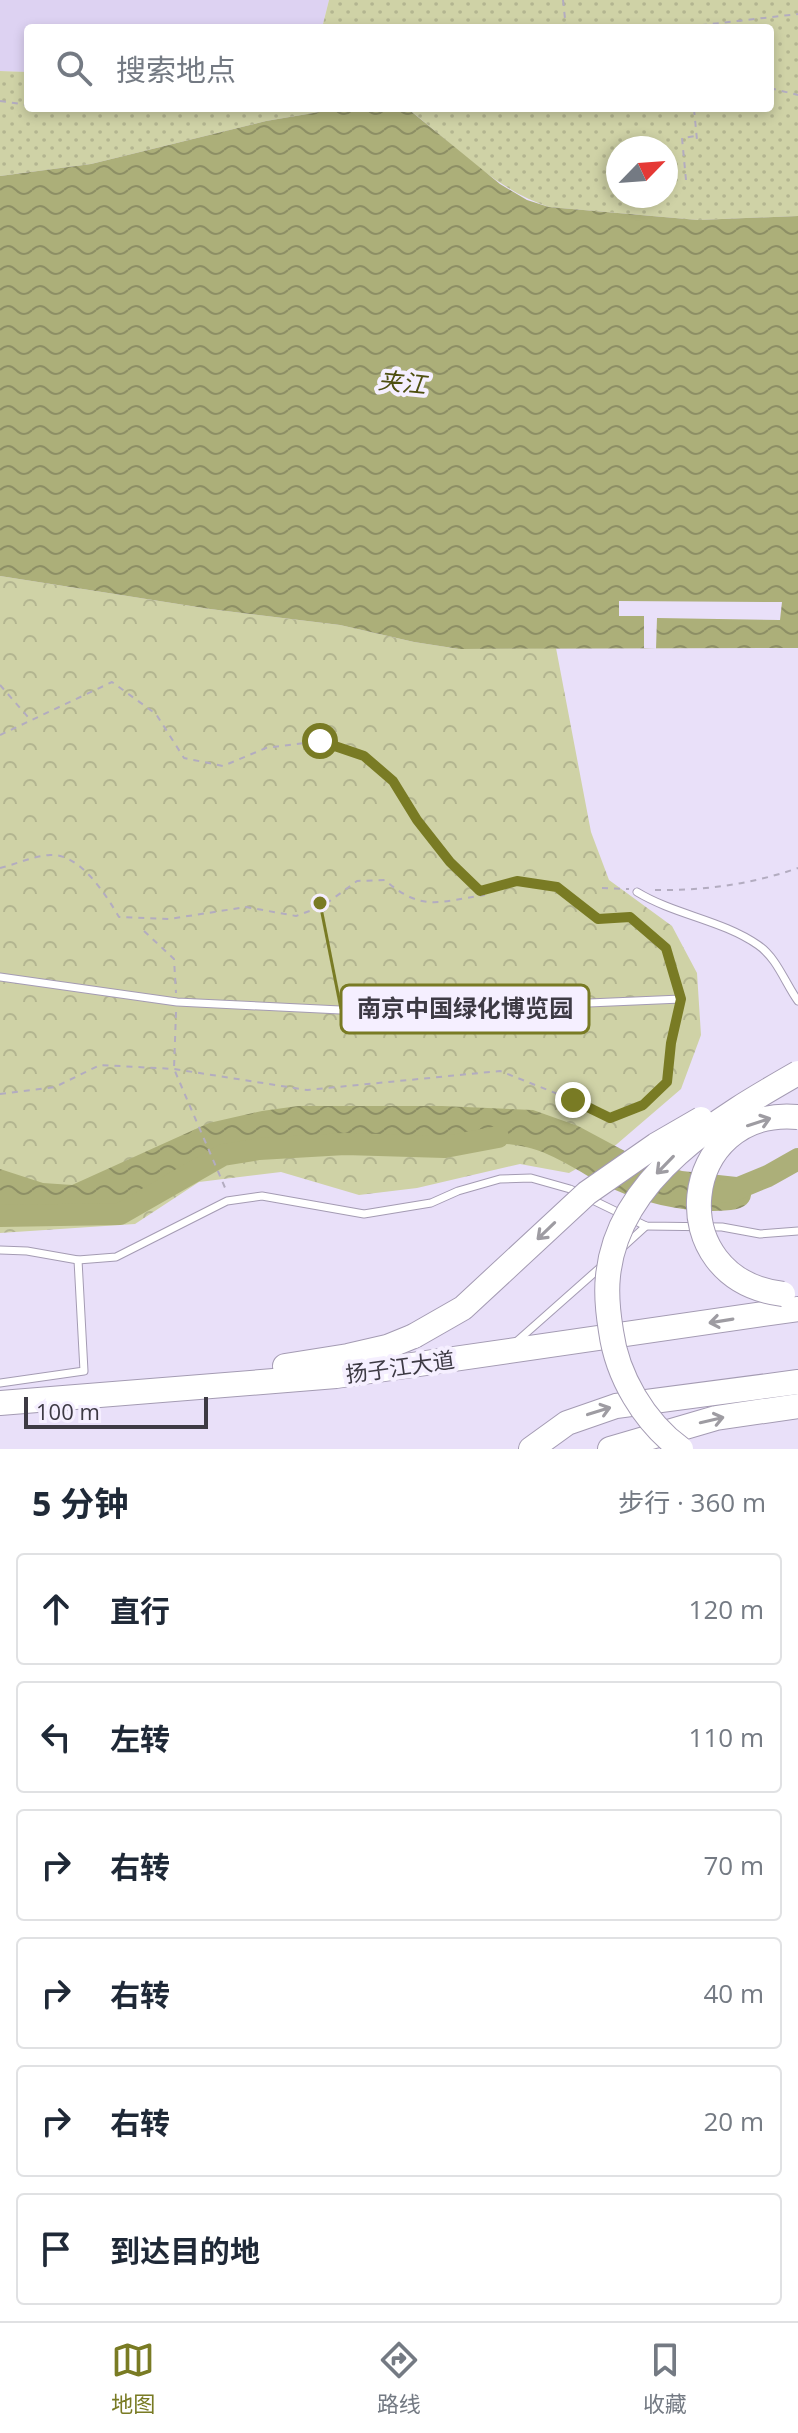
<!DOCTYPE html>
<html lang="zh">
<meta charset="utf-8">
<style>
:root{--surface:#fff;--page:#f2f2f3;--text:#1f2937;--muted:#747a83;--line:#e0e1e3;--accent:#797b24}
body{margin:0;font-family:"Open Sans","Noto Sans SC",sans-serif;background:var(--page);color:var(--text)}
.compass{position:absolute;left:606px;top:136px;width:72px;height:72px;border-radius:50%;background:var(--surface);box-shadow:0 4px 12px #0003;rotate:65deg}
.scale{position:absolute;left:24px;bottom:20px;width:184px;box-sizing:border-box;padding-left:8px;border:4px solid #3d3a44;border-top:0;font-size:22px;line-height:28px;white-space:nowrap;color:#3d3a44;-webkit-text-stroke:6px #f5efff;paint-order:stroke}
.stop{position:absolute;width:24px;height:24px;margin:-18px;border:6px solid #797b24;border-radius:50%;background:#fff}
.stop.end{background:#797b24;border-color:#fff;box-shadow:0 2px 8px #0008}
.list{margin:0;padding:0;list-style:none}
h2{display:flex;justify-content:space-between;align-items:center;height:104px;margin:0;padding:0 32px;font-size:34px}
h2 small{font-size:26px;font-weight:400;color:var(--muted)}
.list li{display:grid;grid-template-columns:52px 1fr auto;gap:24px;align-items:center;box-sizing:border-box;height:112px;margin:0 16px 16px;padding:0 16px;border:2px solid var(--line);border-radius:8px}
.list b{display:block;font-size:30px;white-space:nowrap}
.list em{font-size:26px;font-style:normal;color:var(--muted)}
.icon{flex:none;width:44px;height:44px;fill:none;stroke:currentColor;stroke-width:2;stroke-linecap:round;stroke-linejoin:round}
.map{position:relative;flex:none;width:798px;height:1449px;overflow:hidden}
.search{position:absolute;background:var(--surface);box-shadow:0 4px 12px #0003;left:24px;right:24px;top:24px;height:88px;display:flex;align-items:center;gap:20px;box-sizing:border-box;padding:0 28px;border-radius:8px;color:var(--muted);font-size:30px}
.sheet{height:872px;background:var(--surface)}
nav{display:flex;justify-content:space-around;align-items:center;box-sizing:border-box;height:112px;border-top:2px solid var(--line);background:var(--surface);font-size:22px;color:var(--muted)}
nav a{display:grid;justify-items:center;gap:4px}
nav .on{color:var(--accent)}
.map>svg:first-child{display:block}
.built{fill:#ddd2f2}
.grass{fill:url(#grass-dots);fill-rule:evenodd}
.park{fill:url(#park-crowns)}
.water{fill:url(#water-waves)}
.pier{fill:#e9e0f9}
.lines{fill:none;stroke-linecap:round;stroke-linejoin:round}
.river{stroke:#acaf79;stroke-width:22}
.service-casing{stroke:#a49bb3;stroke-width:9}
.trunk-casing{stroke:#a49bb3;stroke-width:26}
.path{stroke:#b3acc0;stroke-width:2;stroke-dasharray:6 6;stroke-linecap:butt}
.service{stroke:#fff;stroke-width:7}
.trunk{stroke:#fff;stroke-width:24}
.trunk-bridge-casing{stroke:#a49bb3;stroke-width:26;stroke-linecap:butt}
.trunk-bridge{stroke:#fff;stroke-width:24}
.oneway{stroke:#9e9ca2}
.route{stroke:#797b24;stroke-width:10}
.labels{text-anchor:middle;stroke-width:8;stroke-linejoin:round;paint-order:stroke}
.street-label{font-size:22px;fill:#3d3a44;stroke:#f5efff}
.water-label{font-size:24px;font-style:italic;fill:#4e4f10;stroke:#f5efff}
.leader{fill:none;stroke:#797b24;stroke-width:3}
.callout-dot{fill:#797b24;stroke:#f5efff;stroke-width:3}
.callout{fill:#f5efff;stroke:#797b24;stroke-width:3}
.callout-label{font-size:24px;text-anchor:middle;font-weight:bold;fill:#3d3a44}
</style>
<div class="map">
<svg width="798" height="1449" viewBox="0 0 798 1449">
<defs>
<pattern id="grass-dots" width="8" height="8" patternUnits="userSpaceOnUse" patternTransform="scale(2)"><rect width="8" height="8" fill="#cfd2a6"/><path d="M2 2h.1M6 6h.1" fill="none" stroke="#b3b590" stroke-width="1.8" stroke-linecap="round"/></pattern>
<pattern id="park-crowns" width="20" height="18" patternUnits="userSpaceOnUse" patternTransform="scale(2)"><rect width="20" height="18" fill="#cfd2a6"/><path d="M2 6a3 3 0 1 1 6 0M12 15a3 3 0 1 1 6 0" fill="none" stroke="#b3b590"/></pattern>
<pattern id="water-waves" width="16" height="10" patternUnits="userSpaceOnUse" patternTransform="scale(2)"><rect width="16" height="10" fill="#acaf79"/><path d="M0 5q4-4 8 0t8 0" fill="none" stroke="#8d8f65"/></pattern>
</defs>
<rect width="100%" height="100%" fill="#e9e0f9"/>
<polygon class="built" points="0,0 329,0 322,28 28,28 28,72 0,71"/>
<g class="grass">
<path d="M329 0H798V216L698 220 549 207C493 189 453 143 407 108H770V28H322ZM618 148H666V196H618Z"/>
<polygon points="0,71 28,72 28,108 343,108 266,121 91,164 0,176"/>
</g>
<polygon class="park" points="0,576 210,609 340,625 414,642 459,649 556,648 591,832 609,880 672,926 697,973 701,1035 681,1089 610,1150 569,1173 520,1164 417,1188 359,1195 281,1172 199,1182 135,1224 0,1233"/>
<g class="water">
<polygon points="343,108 407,108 500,184 527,200 549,207 698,220 798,216 798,648 459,649 414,642 340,625 210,609 0,576 0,176 91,164 266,121"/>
<path d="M298 1106H442L533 1110 578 1126 634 1156 682 1171 737 1177 750 1182C754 1199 749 1208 731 1210 692 1214 648 1205 613 1189 584 1176 557 1154 526 1147 505 1142 481 1143 459 1143 386 1139 288 1134 219 1158 176 1172 133 1198 92 1216 59 1223 32 1219 0 1209V1169L43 1183 72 1185 209 1123 262 1111Z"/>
</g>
<polygon class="pier" points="619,601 782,602 780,620 657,618 656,649 644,648 644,616 619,616"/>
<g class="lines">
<g class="river">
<polyline points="722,1191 729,1192 768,1176 798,1159"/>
<polyline points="0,1216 120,1214 223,1155 259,1149 345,1144 445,1147 498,1137"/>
</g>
<defs>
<g id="service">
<path d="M637 892C675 915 722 920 758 945 777 958 785 983 798 1001"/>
<polyline points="0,977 177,1002 381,1012 681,999"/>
<polyline points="624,1246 646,1226"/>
<polyline points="0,1250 27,1251 78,1260 116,1257 227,1201 262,1196 364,1214 431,1203 458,1191 500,1179 531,1178 570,1189 646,1226 722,1227 760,1234 798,1231"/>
<polyline points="516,1342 603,1265"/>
<polyline points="0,1383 84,1371 78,1260"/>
</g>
<g id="trunk">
<polyline points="285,1366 348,1356 387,1347 414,1336"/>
<polyline points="0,1403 336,1376 798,1309"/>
<polyline points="531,1449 567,1423 616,1406 798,1382"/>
<polyline points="610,1449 716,1418 798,1406"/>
</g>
</defs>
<use href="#service" class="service-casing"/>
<use href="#trunk" class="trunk-casing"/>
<g class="path">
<polyline points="563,0 566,28"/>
<polyline points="677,28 798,14"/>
<polyline points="770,88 798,95"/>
<polyline points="0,101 28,105"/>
<polyline points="694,109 697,140"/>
<polyline points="686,180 682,138 696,136"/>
<polyline points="0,685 28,717"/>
<polyline points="0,735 112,682 156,714 184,758 223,766 266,748 320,741 364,756 393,781 417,820 450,862 480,891 517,881 557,887 598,919 630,917 666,948 678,990"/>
<path d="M0 868C16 864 34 856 50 855 80 853 106 895 119 917L169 919 246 907 296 916 323 906 357 881 385 880C422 913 441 901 485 895"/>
<polyline points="602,888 629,889"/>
<path d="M655 890C704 891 752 884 798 868"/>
<polyline points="144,931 174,959 176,993"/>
<polyline points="176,1012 174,1069 226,1190"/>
<polyline points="0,1094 55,1087 100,1065 174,1069 307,1090 500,1071 573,1100 610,1118 643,1105 667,1082 671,1043 679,1008"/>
</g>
<use href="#service" class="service"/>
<use href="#trunk" class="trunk"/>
<defs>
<g id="trunk-bridge">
<path d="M783 1294C659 1279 679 1106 798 1117"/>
<polyline points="414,1336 463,1308 587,1193 656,1145 701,1119"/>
<path d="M681 1449C644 1422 617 1376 611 1331 608 1313 606 1294 608 1276 618 1176 721 1117 798 1073"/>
</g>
</defs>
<use href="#trunk-bridge" class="trunk-bridge-casing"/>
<use href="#trunk-bridge" class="trunk-bridge"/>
</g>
<defs><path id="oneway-shaft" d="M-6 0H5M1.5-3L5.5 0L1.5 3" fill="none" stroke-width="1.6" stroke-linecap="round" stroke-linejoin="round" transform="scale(2)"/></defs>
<g class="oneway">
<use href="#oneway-shaft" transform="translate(759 1122) rotate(-18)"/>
<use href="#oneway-shaft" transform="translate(665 1165) rotate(134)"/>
<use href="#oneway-shaft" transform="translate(546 1231) rotate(136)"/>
<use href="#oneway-shaft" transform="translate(721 1321) rotate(171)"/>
<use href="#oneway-shaft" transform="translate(599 1411) rotate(-17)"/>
<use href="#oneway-shaft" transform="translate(712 1420) rotate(-13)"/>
</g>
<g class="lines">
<polyline class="route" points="320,741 364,756 393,781 417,820 450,862 480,891 517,881 557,887 598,919 630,917 666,948 681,999 671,1043 667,1082 643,1105 610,1118 573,1100"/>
</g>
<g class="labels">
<g class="street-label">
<text transform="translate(400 1367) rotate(-8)" y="8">扬子江大道</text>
</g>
<g class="water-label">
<text transform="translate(402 383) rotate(6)" y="8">夹江</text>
</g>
</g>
<path class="leader" d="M320 903L341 1009"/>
<circle class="callout-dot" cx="320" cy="903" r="8"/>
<rect class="callout" x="341" y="985" width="248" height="48" rx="8"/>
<g class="callout-label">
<text x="465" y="1017">南京中国绿化博览园</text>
</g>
</svg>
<svg class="compass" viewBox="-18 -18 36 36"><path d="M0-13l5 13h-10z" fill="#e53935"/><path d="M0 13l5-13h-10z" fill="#747a83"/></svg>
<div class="scale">100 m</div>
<div class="stop" style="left:320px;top:741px"></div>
<div class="stop end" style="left:573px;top:1100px"></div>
<div class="search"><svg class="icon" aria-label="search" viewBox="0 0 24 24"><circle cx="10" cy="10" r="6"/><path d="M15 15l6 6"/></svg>搜索地点</div>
</div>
<section class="sheet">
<h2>5 分钟<small>步行 · 360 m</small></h2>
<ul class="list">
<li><svg class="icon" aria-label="ahead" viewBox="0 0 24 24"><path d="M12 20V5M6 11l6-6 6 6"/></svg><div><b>直行</b></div><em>120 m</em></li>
<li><svg class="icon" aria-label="left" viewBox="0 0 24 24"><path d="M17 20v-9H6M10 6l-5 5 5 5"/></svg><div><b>左转</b></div><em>110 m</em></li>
<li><svg class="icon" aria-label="right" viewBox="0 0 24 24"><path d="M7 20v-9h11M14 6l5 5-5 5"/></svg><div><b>右转</b></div><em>70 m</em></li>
<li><svg class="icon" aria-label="right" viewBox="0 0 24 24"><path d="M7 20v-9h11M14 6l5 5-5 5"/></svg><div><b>右转</b></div><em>40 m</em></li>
<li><svg class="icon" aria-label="right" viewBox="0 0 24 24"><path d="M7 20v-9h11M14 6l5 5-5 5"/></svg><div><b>右转</b></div><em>20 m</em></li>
<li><svg class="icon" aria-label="arrive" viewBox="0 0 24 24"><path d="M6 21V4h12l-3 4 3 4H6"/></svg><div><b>到达目的地</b></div></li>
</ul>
</section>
<nav>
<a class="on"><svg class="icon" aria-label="map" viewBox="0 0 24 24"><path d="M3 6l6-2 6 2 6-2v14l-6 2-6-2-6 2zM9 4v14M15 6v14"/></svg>地图</a>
<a><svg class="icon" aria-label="directions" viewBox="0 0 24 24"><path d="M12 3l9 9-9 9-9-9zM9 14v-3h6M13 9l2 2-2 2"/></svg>路线</a>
<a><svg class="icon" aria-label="saved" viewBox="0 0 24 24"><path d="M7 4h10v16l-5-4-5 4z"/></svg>收藏</a>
</nav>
